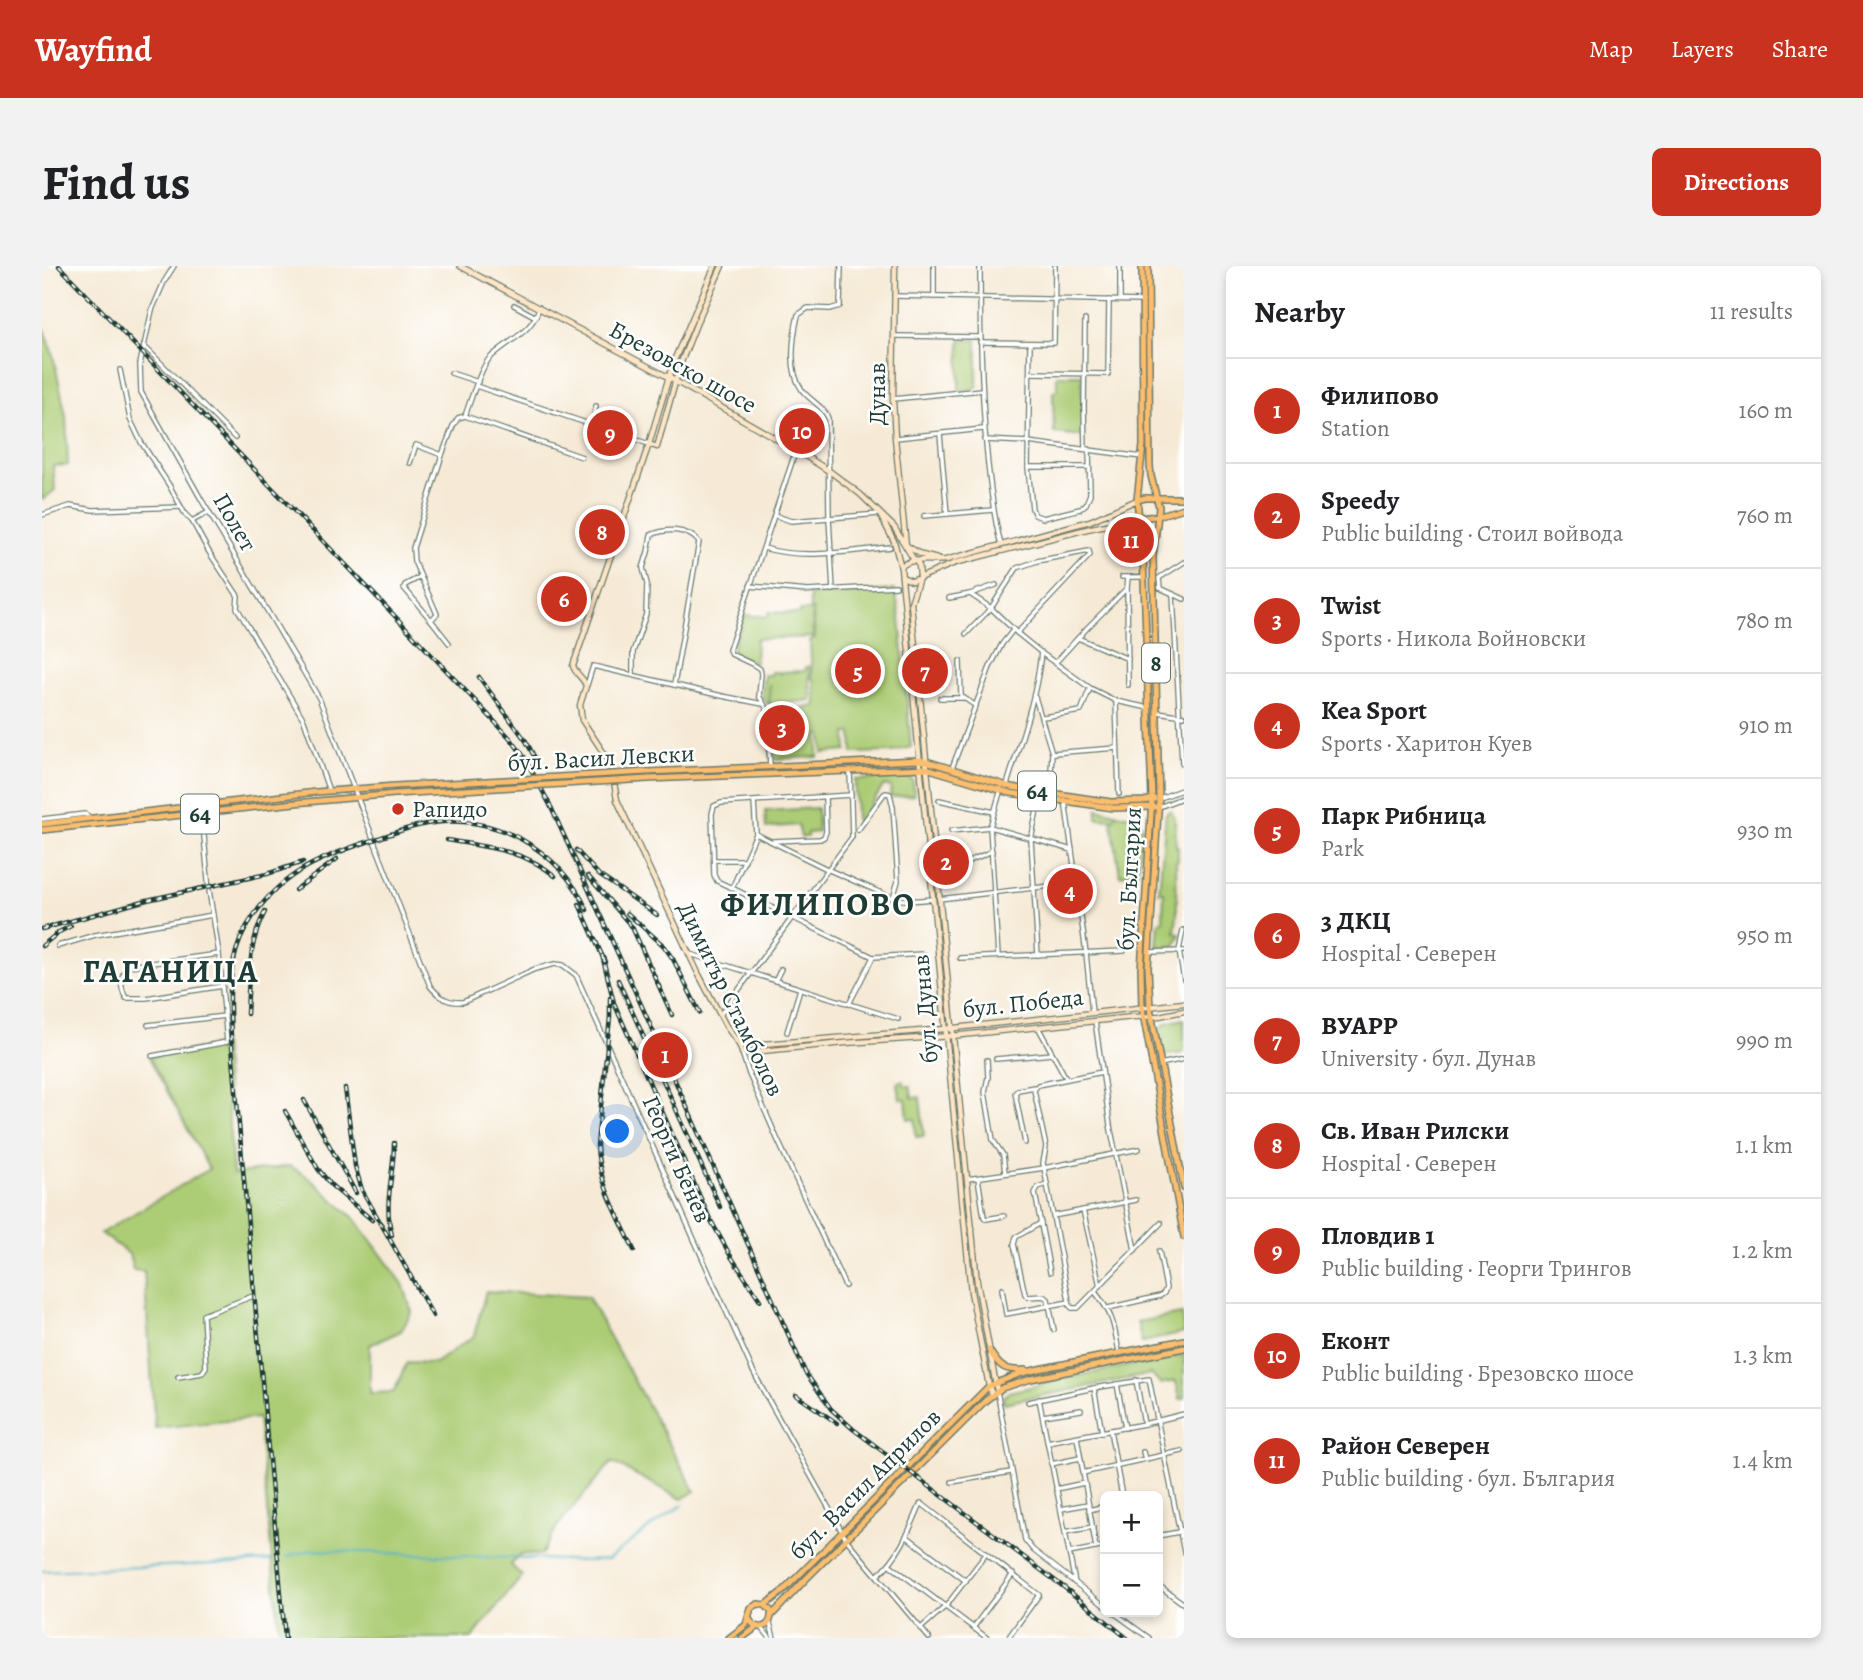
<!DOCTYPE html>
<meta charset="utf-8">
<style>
:root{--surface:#fff;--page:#f2f2f2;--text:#202124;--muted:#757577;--line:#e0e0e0;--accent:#c8321e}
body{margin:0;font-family:Alegreya,serif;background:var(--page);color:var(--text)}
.controls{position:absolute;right:21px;bottom:21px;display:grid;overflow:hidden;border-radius:10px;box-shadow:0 4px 10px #0003}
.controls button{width:63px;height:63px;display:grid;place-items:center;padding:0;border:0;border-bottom:2px solid var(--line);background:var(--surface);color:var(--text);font:35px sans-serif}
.you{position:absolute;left:576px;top:866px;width:24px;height:24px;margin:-18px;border:5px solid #fff;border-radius:50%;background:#1a73e8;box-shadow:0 0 0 10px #1a73e833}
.badge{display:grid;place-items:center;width:46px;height:46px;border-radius:50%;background:var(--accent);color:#fff;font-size:23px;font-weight:700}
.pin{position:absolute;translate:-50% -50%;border:4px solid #fff;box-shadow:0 2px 7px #0006}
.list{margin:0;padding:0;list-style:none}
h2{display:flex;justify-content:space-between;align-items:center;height:91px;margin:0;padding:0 28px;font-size:30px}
h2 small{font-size:23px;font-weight:400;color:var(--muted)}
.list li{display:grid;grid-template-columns:46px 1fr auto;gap:21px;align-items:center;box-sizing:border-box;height:105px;padding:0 28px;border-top:2px solid var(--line)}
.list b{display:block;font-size:26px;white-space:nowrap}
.list p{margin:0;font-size:23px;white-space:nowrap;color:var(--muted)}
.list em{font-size:23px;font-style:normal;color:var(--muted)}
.map{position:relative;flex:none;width:1142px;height:1372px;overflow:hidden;border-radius:10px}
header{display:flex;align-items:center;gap:42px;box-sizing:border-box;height:98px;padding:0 35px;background:var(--accent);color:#fff}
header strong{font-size:33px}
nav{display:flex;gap:38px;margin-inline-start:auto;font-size:24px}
.intro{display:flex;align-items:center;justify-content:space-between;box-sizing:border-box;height:168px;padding:0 42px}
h1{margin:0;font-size:49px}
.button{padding:18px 32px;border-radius:10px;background:var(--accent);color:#fff;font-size:24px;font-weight:700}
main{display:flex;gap:42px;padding:0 42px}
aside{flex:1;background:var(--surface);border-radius:10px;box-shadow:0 4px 10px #0003}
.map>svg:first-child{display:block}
.green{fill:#accc75;stroke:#668454;stroke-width:2}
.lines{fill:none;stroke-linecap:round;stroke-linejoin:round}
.stream{stroke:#43aec1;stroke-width:2}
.street-casing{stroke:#6a7a6d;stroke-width:6}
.secondary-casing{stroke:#6a7a6d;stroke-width:7}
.primary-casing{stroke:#6a7a6d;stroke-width:8}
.street{stroke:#fff;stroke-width:3.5}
.secondary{stroke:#fde5c5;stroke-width:4.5}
.primary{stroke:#fbbd6e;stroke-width:5}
.rail-casing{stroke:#1f3d34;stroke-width:4.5}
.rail{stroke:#fff;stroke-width:2;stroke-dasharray:5;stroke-linecap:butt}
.primary-bridge-casing{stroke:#6a7a6d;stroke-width:8;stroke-linecap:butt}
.primary-bridge{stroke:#fbbd6e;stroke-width:5}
.poi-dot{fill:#c8321e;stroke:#fff;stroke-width:2.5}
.labels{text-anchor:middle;stroke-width:5;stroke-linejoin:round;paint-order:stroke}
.shield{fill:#fff;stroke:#627771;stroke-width:2}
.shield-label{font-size:23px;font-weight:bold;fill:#1f3d34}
.street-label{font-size:24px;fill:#1f3d34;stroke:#fff}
.poi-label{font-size:24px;fill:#1f3d34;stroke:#fff;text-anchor:start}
.district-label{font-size:32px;font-weight:bold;letter-spacing:2px;fill:#1f3d34;stroke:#fff}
</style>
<header>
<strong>Wayfind</strong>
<nav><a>Map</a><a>Layers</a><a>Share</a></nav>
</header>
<div class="intro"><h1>Find us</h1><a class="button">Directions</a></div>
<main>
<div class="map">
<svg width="1142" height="1372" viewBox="0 0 1142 1372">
<rect width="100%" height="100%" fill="#fff"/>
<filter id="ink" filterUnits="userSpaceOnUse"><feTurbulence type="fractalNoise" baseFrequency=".0143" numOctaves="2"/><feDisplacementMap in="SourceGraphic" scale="14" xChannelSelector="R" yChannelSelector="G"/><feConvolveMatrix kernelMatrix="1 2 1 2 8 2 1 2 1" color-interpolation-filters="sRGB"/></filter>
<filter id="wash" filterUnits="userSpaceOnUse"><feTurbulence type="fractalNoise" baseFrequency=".00686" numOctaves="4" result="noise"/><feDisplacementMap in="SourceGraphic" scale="28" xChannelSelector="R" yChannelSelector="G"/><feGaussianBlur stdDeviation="1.57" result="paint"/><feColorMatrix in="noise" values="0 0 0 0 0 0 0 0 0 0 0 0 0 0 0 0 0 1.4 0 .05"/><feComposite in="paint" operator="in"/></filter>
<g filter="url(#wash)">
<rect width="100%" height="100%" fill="#f6ead6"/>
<g class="green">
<polygon points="0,59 11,89 24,150 26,199 11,200 13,224 0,234"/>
<polygon points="918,74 935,74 935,122 917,125"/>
<polygon points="1015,109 1040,109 1041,170 1012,167 1011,126 1015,124"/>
<path d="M853 324 858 352 869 481 850 486 811 487 810 467H804L805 485 781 487 780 469H776V491L729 493 727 443H735C725 464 735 463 746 481L757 482 770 454 761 442 774 440 772 413 770 412 768 375 773 372 771 344 768 343V329Z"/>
<polygon points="758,345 770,345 771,371 714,373 713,397 689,386 702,349 726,351 727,346 758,348"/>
<polygon points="767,400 769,434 728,438 727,418 727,438 725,438 720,430 722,409 729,409 729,406 737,406 738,408 740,406 763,405 764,401"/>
<polygon points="867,511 871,515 872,529 848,531 849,521 842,519 818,555 814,555 813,514"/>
<polygon points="775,542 776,566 765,567 765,571 759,571 756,559 724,562 723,545"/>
<polygon points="1055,543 1074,547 1073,550 1075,548 1095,550 1097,557 1100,559 1096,606 1078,609 1070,557 1072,553 1055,552"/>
<polygon points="1129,544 1133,554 1134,581 1136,581 1136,594 1134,595 1135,650 1133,666 1138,668 1133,680 1115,681 1117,656 1121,655 1122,626 1117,626 1124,547"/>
<polygon points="1142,753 1142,787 1119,790 1115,766 1124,757"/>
<polygon points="181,779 191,908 248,900 265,910 313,953 361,1018 370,1046 359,1065 328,1079 328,1127 352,1126 365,1096 393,1097 432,1070 444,1025 546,1031 653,1225 640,1233 570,1196 516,1259 499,1289 478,1288 469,1299 480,1310 430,1372 238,1372 216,1152 113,1162 102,1005 91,1004 87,988 59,967 167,903 107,791"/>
<polygon points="861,815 863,820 868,820 870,832 878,831 882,870 874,871 873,853 866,853 864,833 858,833 856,816"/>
<polygon points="1140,1048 1142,1067 1100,1076 1095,1056"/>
<polygon points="1142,1089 1142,1133 1138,1133 1134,1115 1118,1118 1109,1108 962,1137 961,1131 967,1126 1045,1108"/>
</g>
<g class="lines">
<g class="stream">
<polyline points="244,1291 270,1284 546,1295 566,1293 611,1259 642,1238"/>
<polyline points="0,1305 197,1297 229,1294"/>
</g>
</g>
</g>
<g filter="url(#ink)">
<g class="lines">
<defs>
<g id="street">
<path d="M132 0 122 16 110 44 98 98 99 126 159 233 277 432 388 720C398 732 406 737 421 736L493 703 513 698 521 699 534 709 710 1103 721 1124 804 1273 887 1372"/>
<polyline points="892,0 892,31"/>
<path d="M938 0C938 67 939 133 946 199 949 226 952 253 959 279"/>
<polyline points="853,30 1101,35"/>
<polyline points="1078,33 1078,0"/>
<polyline points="472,39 494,51"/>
<polyline points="1043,54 1042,142 1043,183"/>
<polyline points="853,70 938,71"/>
<polyline points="938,76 1012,77 1013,0"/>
<polyline points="988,77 986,201 990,243 993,249 1001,252 1038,243 1044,238 1048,228 1047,183"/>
<polyline points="102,80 193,172"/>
<polyline points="78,104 88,153 99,176 127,219 143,248 150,255 167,246"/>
<polyline points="409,107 436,116"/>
<polyline points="988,107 1066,108 1067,34"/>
<polyline points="434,120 607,178"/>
<polyline points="851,133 940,124"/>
<polyline points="423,150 540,191"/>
<polyline points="550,159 554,140"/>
<polyline points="898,168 905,248"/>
<polyline points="853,172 941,163"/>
<polyline points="943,174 986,176 1100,191"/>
<polyline points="368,197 374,179 400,189"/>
<polyline points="986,201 1047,201"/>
<polyline points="0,249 28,240 51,244 139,241"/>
<polyline points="732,249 749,255 837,248"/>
<polyline points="882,250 951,244"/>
<polyline points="150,255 167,286 196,330 195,342 262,454 287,525"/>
<path d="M722 282C759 294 809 285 848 281"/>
<polyline points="378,311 363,319 362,322 389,354"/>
<polyline points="1080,311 1102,311"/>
<polyline points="708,320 766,325 854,320"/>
<polyline points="1118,322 1117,312 1142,296"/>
<polyline points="1118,322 1142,333"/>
<polyline points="1085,323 1086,419"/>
<path d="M791 324 787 252 786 152C781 139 768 135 760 124 746 105 751 71 756 49L766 42 788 43 798 40 799 0"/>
<polyline points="928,328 954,319"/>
<polyline points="1131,329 1140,497"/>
<polyline points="907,332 928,328 949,342 975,367 1002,389 1048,422 1074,435 1107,442"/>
<polyline points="924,368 949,342 975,302 995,295 1047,285 1048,289 975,367"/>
<polyline points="1036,372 1086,393"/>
<path d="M407 377 389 354 395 348 372 295 371 282 400 189 411 160 416 152 423 150C428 136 438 103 447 93 463 76 492 66 497 41"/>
<polyline points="918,395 919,430 934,440"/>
<polyline points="1014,396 1046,361 1085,322 1086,311"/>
<path d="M591 409V386L604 348 605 318 601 302 606 286 609 269C624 262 645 262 657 276L632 419"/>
<polyline points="545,419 551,400 680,430 721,438"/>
<polyline points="993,431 1010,487 1008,524"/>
<polyline points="898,432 920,432"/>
<polyline points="1074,435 1077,528"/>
<polyline points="1116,446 1142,450"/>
<polyline points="1001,451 1039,445 1048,422"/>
<polyline points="1010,487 1075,482"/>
<polyline points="728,500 725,443 717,430 719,408 718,403 712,399 689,388 687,384 754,184"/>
<polyline points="910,502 948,401 960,378 971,364"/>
<path d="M965 519C978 475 995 431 999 386"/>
<polyline points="809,529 679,537 672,540 670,548 672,609 675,615 690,622 831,691 881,688"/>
<polyline points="1118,532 1142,523"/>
<polyline points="897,534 952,546"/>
<polyline points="1023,534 1044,687 1050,747"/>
<polyline points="1117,541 1142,531"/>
<polyline points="0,553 43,548 49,552"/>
<polyline points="816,564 842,528 844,527 848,528 851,541 856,615 851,632"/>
<polyline points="909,565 948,561 1030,584"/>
<path d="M714 568 787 604 851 632C864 636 877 634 890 633"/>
<polyline points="731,575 778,573 782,571 784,566 783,531"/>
<polyline points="672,594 703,594"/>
<polyline points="895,609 950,585"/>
<polyline points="690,622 714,568 712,536"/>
<polyline points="897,633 1034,617"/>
<polyline points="1141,664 1137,685 1142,714"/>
<polyline points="16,680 53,669 171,649"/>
<polyline points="1107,686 1142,685"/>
<path d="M177 688 87 700C77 708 78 721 84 732H104L181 720"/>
<polyline points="648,688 856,753"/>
<polyline points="996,689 989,574 996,539"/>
<polyline points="956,690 948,561 959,523"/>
<polyline points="918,692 1082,685"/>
<polyline points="733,715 739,703"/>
<polyline points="807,738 831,691"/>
<polyline points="678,749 810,571 808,505"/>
<polyline points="1053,755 1068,859 1093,984"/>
<polyline points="106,759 183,750"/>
<polyline points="996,761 1024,812"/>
<polyline points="745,766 758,723"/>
<polyline points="700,787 707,808 734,870 803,1020"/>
<polyline points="110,790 185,776 177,688 167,624 160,548"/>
<polyline points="954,793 1010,788"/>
<polyline points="945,794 946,811 943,826 951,874 961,889 963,907"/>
<polyline points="1118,798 1142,793"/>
<polyline points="1060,806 996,819 992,824 1004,881 1001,897 1002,902 1028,1040 1030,1042 1036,1042 1119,957"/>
<polyline points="983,877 973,827 976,824 992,821"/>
<polyline points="936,912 942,951 944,953 962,950"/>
<polyline points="925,913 1002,902 1097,883"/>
<polyline points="1005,918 996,921 993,927 1008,1006"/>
<polyline points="1041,944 1058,1020"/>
<polyline points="1011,950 1094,934"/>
<polyline points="999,957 974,971 972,978 983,1028 986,1031 1001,1030 1006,1033 1012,1064"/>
<polyline points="960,1023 964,1048 1027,1036"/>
<path d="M1053 1026C1071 1048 1072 1059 1077 1086"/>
<polyline points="1066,1042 1118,1030 1122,1027 1124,1022 1117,985"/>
<polyline points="136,1111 160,1107 164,1101 161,1049 211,1030"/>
<polyline points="1094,1114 1102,1158"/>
<polyline points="1075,1118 1083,1162"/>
<polyline points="1052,1122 1060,1166"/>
<polyline points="955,1125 983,1274 991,1284 1063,1340"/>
<polyline points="997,1133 1033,1317"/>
<polyline points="986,1136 1052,1122 1107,1113 1142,1286"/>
<polyline points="1001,1150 1039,1144"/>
<polyline points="1068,1164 1080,1230"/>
<polyline points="1035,1171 1054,1282"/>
<polyline points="1005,1176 1102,1158 1142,1148"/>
<polyline points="1101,1186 1103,1193"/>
<polyline points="1009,1198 1038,1192"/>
<polyline points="1040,1207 1140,1185"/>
<polyline points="910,1216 969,1206"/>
<polyline points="1014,1223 1042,1217"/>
<polyline points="1019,1243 1046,1238"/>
<polyline points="1047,1244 1063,1240"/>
<polyline points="1023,1266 1051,1261"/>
<polyline points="864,1270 924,1315"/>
<polyline points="1116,1270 1142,1265"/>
<polyline points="1027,1287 1063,1280"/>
<polyline points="848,1299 945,1372"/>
<path d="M836 1309C858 1290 868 1263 879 1237L997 1329 966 1372"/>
<polyline points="1116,1319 1142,1338"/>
<polyline points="1071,1346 1107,1372"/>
<polyline points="728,1357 732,1372"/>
<polyline points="720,1362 728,1372"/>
<polyline points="879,1362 904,1340 944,1288"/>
<polyline points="931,1362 971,1308"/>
</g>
<g id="secondary">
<polyline points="418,0 626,111 754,184 790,207 818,228 852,261 872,294"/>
<path d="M673 0 631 97 607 178 531 400C534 409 542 412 544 420L538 439 540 454 569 498 575 534 656 707 684 760 698 780 700 787 803 777 910 770 1091 751 1117 750 1142 745"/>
<polyline points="853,0 851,133 853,172 864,279"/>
<polyline points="607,178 615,181 638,99 655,56 680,0"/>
<polyline points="837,247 852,275 859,302 929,1026 947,1120 950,1129"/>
<polyline points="865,280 880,289 895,293"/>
<polyline points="874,295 877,300 878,311"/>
<path d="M859 301C869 290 890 296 904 294L1048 255 1095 234"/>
<polyline points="860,311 870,315 913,297 1045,263 1097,252"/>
<polyline points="877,312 869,337 871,359 935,1016 955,1125"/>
<polyline points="698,780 903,763 1142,737"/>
</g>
<g id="primary">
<polyline points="1100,0 1101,179 1095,234 1101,289 1110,533 1099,703 1100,742 1142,971"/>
<polyline points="1106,0 1108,200 1109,210 1117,241 1111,291 1117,532 1106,702 1108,741 1142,922"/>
<polyline points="1095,234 1103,232 1142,232"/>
<polyline points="1097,252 1115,250 1142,242"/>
<polyline points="606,506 876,494 884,495 969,521 1069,536 1102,535 1112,533"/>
<polyline points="606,513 884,502 968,527 1071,542 1113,541"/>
<polyline points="0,558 274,526 353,520"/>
<polyline points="0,564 253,537 353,528"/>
<path d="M947 1084C958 1102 962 1105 984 1104"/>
<polyline points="723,1339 741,1325 947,1120 977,1108 997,1103 1142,1074"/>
<polyline points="730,1349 763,1314 944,1134 960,1122 989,1113 1142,1082"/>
<path d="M707 1353C715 1367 731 1362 729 1345L723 1339"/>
<polyline points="687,1372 704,1359 709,1342 716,1338 723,1339"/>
<polyline points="700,1372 715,1361"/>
</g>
</defs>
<use href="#street" class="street-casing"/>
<use href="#secondary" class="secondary-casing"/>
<use href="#primary" class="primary-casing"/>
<use href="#street" class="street"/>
<use href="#secondary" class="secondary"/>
<use href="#primary" class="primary"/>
<defs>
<g id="rail">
<polyline points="17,0 330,326 438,440 469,473 483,492 508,539 602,745 763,1106 789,1143 811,1163 1023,1322 1085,1372"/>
<polyline points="437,411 484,475 493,492"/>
<path d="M405 574C444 581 482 584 513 610"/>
<polyline points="534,584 557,609 615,649"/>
<polyline points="546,610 590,661 630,749"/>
<polyline points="253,624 295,593"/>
<polyline points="537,638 563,696"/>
<polyline points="585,647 621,679 631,693 658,747"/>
<polyline points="0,663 105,634 225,608 261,596"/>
<polyline points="0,680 17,666 29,660"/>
<polyline points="560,689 572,737 667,951 688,989 718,1034"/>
<polyline points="576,714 678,941"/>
<path d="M568 732V751L555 879C556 916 577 951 592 984"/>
<path d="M205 748C207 714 206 677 223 646"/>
<polyline points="303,822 313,900 320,924 391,1050"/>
<polyline points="262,834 314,927"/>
<polyline points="243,845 276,903 290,920 330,954"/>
<path d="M350 969C341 938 352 909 352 877"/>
<polyline points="754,1129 795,1157"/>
<path d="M243 1372 189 769C187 732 185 694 205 660 235 609 274 593 328 575 346 569 364 562 384 558 450 545 518 583 545 644"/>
</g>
</defs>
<use href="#rail" class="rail-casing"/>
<use href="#rail" class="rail"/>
<defs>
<g id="primary-bridge">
<polyline points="353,520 606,506"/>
<polyline points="353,528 606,513"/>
</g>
</defs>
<use href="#primary-bridge" class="primary-bridge-casing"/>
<use href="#primary-bridge" class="primary-bridge"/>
</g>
</g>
<circle class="poi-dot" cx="356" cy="543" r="7"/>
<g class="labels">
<g class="shield">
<rect x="1100" y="377.5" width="28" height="39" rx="5"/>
<rect x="976" y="505.5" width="38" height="39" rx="5"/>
<rect x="139" y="528.5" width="38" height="39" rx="5"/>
</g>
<g class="shield-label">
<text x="1114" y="405">8</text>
<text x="995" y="533">64</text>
<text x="158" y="556">64</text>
</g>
<g class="street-label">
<text transform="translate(641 101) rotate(29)" y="8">Брезовско шосе</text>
<text transform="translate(835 128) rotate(-90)" y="8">Дунав</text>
<text transform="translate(193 256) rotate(60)" y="8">Полет</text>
<text transform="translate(559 492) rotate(-3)" y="8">бул. Васил Левски</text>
<text transform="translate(1087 613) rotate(-87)" y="8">бул. България</text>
<text transform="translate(689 733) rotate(64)" y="8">Димитър Стамболов</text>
<text transform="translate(981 737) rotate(-6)" y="8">бул. Победа</text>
<text transform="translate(883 743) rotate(-95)" y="8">бул. Дунав</text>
<text transform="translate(635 893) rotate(66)" y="8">Георги Бенев</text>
<text transform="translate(823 1218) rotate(-45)" y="8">бул. Васил Априлов</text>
</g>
<g class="poi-label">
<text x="370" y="551">Рапидо</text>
</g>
<g class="district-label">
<text x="776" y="649">ФИЛИПОВО</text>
<text x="129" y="716">ГАГАНИЦА</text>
</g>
</g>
</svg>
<div class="controls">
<button>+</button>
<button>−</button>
</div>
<div class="you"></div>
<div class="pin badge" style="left:623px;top:789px">1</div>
<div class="pin badge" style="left:904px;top:596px">2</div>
<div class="pin badge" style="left:740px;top:462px">3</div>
<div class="pin badge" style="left:1028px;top:625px">4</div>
<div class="pin badge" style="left:816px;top:405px">5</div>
<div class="pin badge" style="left:522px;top:333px">6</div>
<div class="pin badge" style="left:883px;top:405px">7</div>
<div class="pin badge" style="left:560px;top:266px">8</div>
<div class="pin badge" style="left:568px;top:167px">9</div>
<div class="pin badge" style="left:760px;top:165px">10</div>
<div class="pin badge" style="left:1089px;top:274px">11</div>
</div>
<aside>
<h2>Nearby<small>11 results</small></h2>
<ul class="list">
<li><span class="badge">1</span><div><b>Филипово</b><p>Station</p></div><em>160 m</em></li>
<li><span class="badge">2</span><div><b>Speedy</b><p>Public building · Стоил войвода</p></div><em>760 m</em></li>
<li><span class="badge">3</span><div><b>Twist</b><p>Sports · Никола Войновски</p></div><em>780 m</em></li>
<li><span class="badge">4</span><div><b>Kea Sport</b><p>Sports · Харитон Куев</p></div><em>910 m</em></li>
<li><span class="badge">5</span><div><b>Парк Рибница</b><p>Park</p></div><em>930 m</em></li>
<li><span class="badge">6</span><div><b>3 ДКЦ</b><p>Hospital · Северен</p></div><em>950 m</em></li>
<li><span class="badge">7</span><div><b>ВУАРР</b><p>University · бул. Дунав</p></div><em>990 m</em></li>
<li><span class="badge">8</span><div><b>Св. Иван Рилски</b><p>Hospital · Северен</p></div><em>1.1 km</em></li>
<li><span class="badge">9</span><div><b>Пловдив 1</b><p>Public building · Георги Трингов</p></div><em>1.2 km</em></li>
<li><span class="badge">10</span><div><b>Еконт</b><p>Public building · Брезовско шосе</p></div><em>1.3 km</em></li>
<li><span class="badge">11</span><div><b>Район Северен</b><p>Public building · бул. България</p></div><em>1.4 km</em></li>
</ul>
</aside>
</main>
